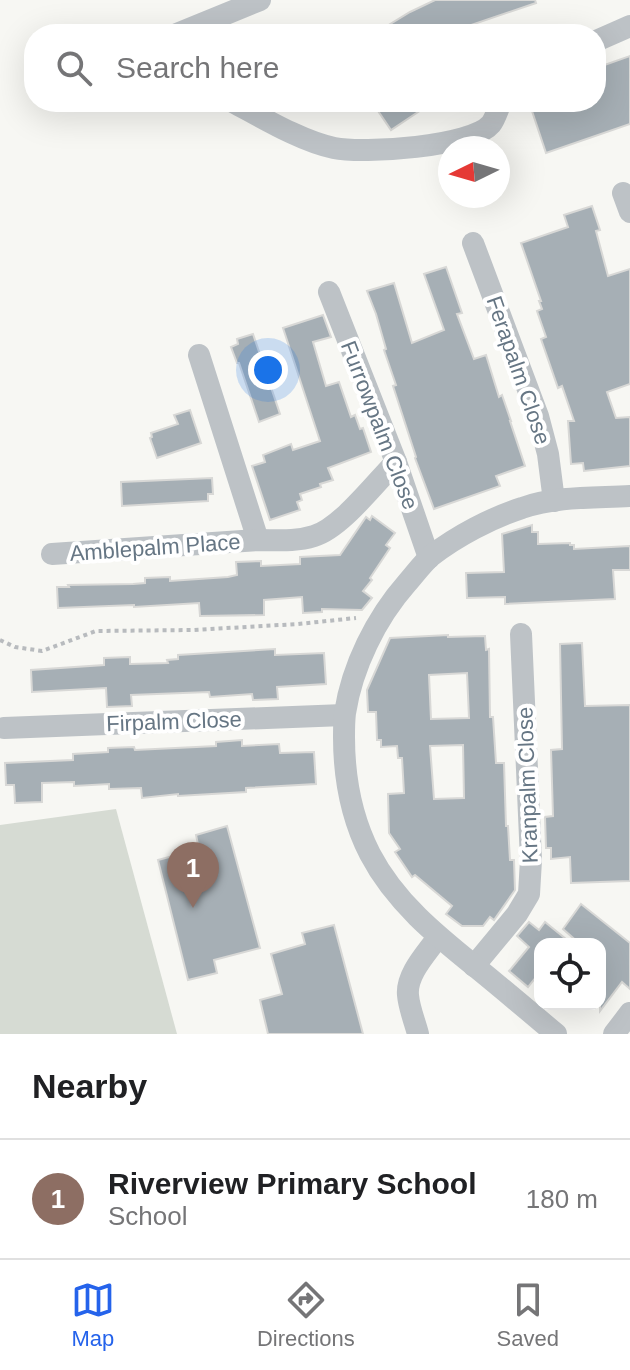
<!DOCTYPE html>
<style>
:root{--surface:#fff;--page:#f2f2f2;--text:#202124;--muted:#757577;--line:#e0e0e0;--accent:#2563eb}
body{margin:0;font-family:Helvetica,sans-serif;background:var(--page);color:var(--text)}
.controls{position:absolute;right:24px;bottom:24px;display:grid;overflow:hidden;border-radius:16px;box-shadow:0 8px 32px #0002}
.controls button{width:72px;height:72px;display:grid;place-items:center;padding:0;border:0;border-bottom:2px solid var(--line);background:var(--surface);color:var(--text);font:40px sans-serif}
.compass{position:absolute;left:438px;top:136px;width:72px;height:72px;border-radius:50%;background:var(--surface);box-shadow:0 8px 32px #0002;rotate:265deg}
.you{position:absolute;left:268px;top:370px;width:28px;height:28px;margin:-20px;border:6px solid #fff;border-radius:50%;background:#1a73e8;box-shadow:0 0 0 12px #1a73e833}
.badge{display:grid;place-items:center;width:52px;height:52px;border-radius:50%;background:var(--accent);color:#fff;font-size:26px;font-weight:700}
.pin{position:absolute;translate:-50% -66px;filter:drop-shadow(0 2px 4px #0008)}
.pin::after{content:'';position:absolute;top:42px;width:28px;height:24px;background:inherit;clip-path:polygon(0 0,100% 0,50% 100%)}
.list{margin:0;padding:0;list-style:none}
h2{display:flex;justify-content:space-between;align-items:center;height:104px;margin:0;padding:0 32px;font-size:34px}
h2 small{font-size:26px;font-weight:400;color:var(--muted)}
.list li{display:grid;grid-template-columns:52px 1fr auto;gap:24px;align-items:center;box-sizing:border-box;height:120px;padding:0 32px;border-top:2px solid var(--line)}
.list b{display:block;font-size:30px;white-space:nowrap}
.list p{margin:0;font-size:26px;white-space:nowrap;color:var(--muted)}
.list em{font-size:26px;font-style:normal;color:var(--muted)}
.icon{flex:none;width:44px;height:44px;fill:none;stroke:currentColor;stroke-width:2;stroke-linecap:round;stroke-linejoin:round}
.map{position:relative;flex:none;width:630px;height:1034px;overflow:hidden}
.search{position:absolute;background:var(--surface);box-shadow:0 8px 32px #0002;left:24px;right:24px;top:24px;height:88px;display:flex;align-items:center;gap:20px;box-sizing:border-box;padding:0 28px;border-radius:32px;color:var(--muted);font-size:30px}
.sheet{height:224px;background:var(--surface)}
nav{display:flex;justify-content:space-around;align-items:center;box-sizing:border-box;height:112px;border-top:2px solid var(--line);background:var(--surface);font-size:22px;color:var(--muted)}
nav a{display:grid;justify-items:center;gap:4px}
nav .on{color:var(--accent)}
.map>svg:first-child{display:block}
.pitch{fill:#d6dbd3}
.building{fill:#a6afb5;stroke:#d8d8d6;stroke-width:2;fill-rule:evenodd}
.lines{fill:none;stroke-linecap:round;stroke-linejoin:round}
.path{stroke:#b8bbbe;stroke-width:4;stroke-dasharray:4 4;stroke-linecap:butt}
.minor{stroke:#bdc2c6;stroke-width:22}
.labels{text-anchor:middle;stroke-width:8;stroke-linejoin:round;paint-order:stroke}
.street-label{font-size:22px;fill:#667684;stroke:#fff}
</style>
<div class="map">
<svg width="630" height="1034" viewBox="0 0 630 1034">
<rect width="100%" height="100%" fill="#f7f7f3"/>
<polygon class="pitch" points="116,809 177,1034 0,1034 0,825"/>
<g class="building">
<polygon points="435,0 535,0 536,3 468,26 472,34 374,34 410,12"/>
<polygon points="630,56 630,124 546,153 529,102 596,102 596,68"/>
<polygon points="372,102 433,102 391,130"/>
<polygon points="592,206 600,230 596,231 608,276 630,269 630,384 607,392 616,418 630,417 630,466 584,471 583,463 571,464 568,421 574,421 562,386 558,388 541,339 546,337 537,311 542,309 539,301 541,301 521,243 568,227 564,215"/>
<polygon points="446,267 462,313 457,314 474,359 486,355 499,397 502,395 511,421 510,421 525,466 496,476 500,486 434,509 415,458 416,457 393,386 396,385 384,350 386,349 376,314 367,291 394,283 412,343 444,330 424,274"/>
<polygon points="323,315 331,337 313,342 326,386 339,382 351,417 355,415 360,429 363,428 371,452 328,468 333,480 320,484 321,487 300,494 302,500 297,502 300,510 270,520 252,466 265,462 263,455 291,444 293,450 320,441 283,328"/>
<polygon points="253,334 280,414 259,422 239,363 237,363 231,347 238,344 237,339"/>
<polygon points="190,410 201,443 157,458 150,438 152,437 151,433 178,424 174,415"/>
<polygon points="212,478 213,494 208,494 208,501 122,506 121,482"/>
<polygon points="372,516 395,533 386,545 390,548 370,578 372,580 363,591 372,598 362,610 322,609 322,612 303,613 302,597 264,600 264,615 200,616 199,603 134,607 134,605 58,608 57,587 69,587 68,585 133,584 145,583 145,578 170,577 170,581 228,577 237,575 236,562 261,561 261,566 300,564 300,557 340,555 366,517 370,520"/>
<polygon points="532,525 532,532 538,532 538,544 570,543 570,545 574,545 574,549 630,546 630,570 613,570 615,599 505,604 505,597 467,598 466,573 504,572 502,534"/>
<path d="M448 635V637L485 636 486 650 489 649 490 717H493L496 763H504L506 826H508L510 860H514L515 890 494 920 490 917 483 926H462L446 914 452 906 415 875 412 877 395 852 400 849 389 833 388 794 404 793 402 758H398L397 746 381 747V740H377L376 712H368L367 690 390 638ZM467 673 469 718 431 719 429 675ZM463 745 464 798 434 799 430 746Z"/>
<polygon points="582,643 585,706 630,705 630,881 571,883 570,857 551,859 551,848 546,848 545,817 553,816 551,750 562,749 560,644"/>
<polygon points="275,649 275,655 324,653 326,684 277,687 278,699 253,700 252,694 210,697 209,692 131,695 132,706 107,707 106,688 32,692 31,670 104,665 104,658 130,657 130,664 168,663 167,660 178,659 178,655"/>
<polygon points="242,740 242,746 279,744 280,753 314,752 316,784 246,788 246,792 178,796 178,794 142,798 141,788 109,789 109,784 74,786 74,782 42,783 42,802 15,803 14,785 6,785 5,763 73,760 73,754 108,752 108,748 134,747 135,750 216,746 216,742"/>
<polygon points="227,826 260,948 214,960 217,973 188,980 158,860 199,849 196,835"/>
<polygon points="581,904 630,943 630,989 622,982 600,1011 600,944 580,944 563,929"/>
<polygon points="529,922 539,930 545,922 572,944 540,944 540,972 528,987 509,971 529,947 517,936"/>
<polygon points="334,925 363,1034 268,1034 260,1000 282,994 271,954 305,944 302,933"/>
</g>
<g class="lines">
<polyline class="path" points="0,640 15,647 42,651 96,631 193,630 298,624 356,618"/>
<g class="minor">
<polyline points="177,34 260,0"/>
<polyline points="596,41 630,26"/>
<path d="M233 102C263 118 301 141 334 148 363 154 472 147 491 124 495 119 498 109 501 102"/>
<polyline points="623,193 630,212"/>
<polyline points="473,243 538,416 548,454 554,501"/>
<polyline points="329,292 396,462 429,558"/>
<polyline points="199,355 258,540"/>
<path d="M52 554 258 540C277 540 295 542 314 536 341 528 375 483 396 462"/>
<polyline points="4,728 344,715"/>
<polyline points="474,966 517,914 529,894 531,860 521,634"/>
<path d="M418 1034C415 1022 409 1008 408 995 406 974 427 953 438 937"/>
<path d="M556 1034C530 1012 504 990 477 968 436 935 395 902 370 854 351 817 344 778 344 737 344 729 344 721 345 713 352 667 376 618 407 583 415 574 422 564 431 556 457 536 491 518 522 508 556 496 594 498 630 496"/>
<polyline points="614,1034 630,1013"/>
</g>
</g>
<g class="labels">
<g class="street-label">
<text transform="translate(519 370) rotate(71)" y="8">Ferapalm Close</text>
<text transform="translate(380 425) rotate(69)" y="8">Furrowpalm Close</text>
<text transform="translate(155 547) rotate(-4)" y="8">Amblepalm Place</text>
<text transform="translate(174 721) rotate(-2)" y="8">Firpalm Close</text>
<text transform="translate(527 785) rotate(-92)" y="8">Kranpalm Close</text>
</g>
</g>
</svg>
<div class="controls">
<button><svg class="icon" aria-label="locate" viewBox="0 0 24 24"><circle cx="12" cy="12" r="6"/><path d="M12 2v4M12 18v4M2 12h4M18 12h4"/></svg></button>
</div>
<svg class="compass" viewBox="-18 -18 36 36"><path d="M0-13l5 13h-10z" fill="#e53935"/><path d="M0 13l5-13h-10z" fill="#757577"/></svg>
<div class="you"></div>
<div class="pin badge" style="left:193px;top:908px;background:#8d6e63">1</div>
<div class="search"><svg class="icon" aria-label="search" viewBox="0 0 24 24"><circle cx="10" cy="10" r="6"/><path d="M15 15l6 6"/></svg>Search here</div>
</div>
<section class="sheet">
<h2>Nearby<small></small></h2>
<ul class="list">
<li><span class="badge" style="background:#8d6e63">1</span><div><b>Riverview Primary School</b><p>School</p></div><em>180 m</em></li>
</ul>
</section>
<nav>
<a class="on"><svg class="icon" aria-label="map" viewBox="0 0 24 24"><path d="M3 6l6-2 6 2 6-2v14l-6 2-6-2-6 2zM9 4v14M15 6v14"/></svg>Map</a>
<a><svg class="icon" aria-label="directions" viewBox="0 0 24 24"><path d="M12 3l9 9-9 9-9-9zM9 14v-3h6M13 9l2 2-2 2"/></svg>Directions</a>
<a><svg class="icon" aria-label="saved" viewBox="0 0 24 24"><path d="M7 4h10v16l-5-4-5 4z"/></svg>Saved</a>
</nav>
